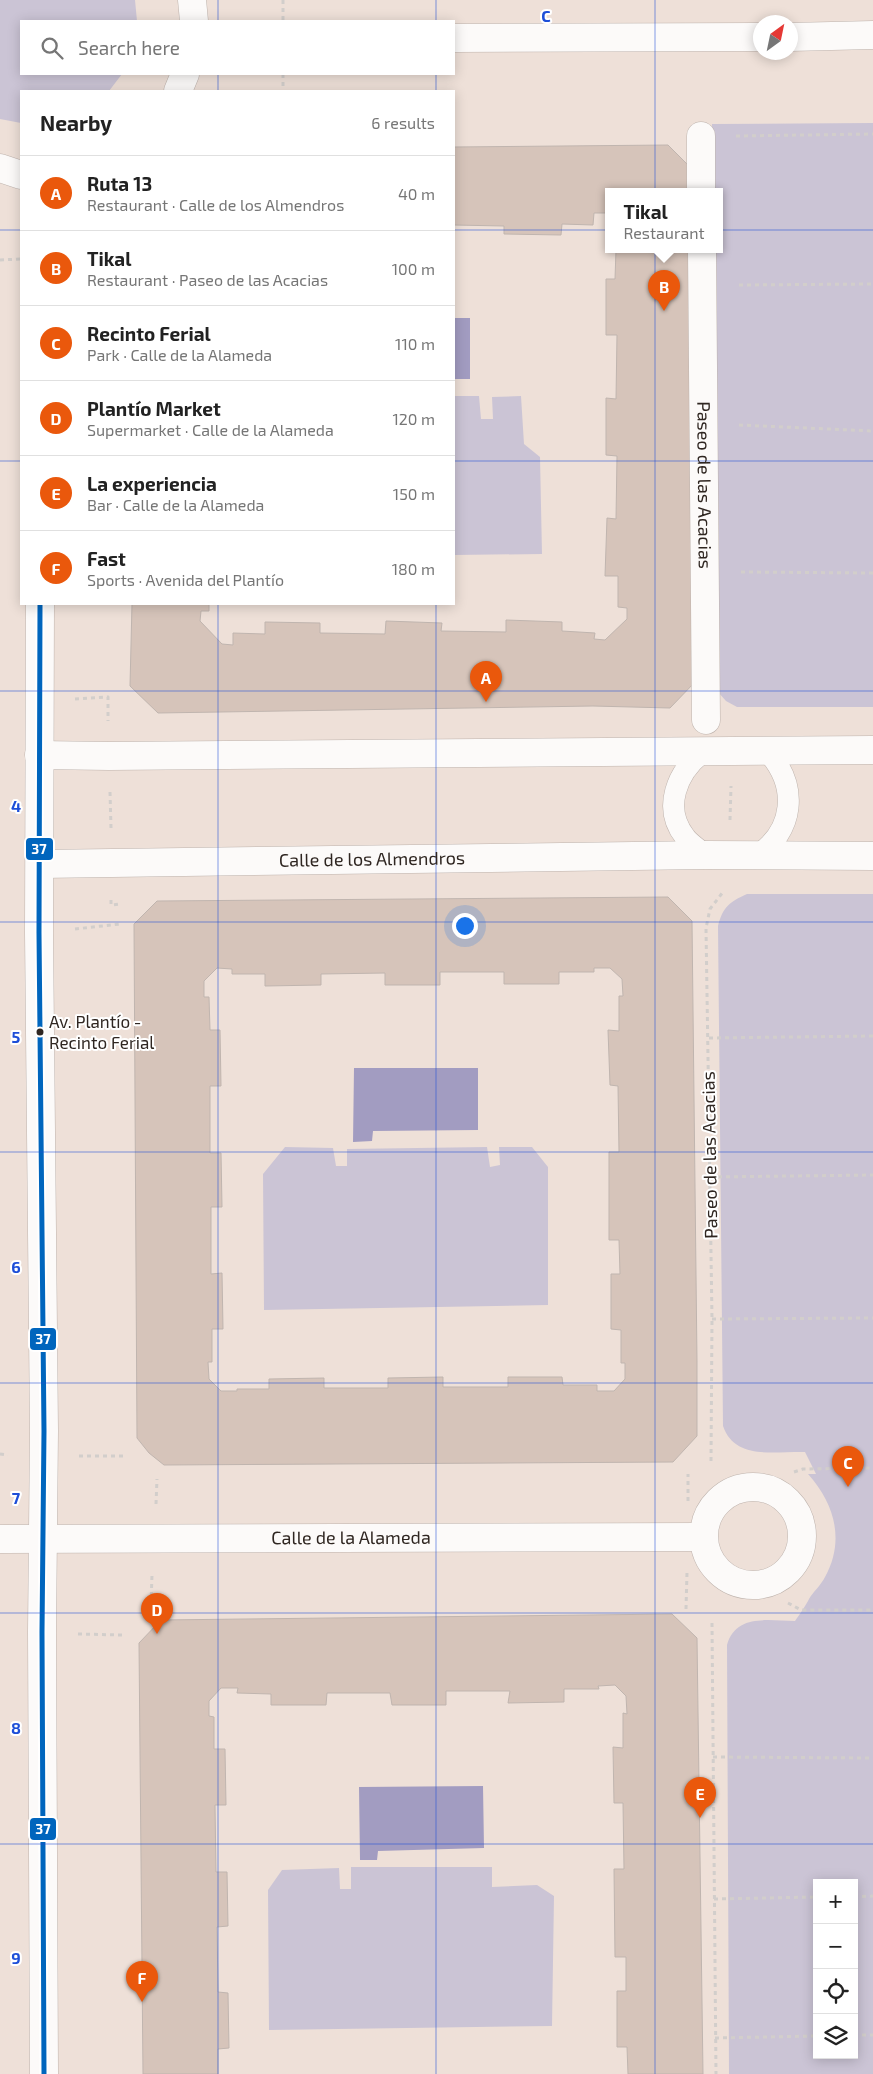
<!DOCTYPE html>
<meta charset="utf-8">
<style>
:root{--surface:#fff;--page:#f2f2f2;--text:#222;--muted:#767676;--line:#e0e0e0;--accent:#ea580c}
body{margin:0;font-family:"Exo 2",sans-serif;background:var(--page);color:var(--text)}
.controls{position:absolute;right:15px;bottom:15px;display:grid;overflow:hidden;border-radius:0px;box-shadow:0 2px 12px #0003}
.controls button{width:45px;height:45px;display:grid;place-items:center;padding:0;border:0;border-bottom:1px solid var(--line);background:var(--surface);color:var(--text);font:25px sans-serif}
.compass{position:absolute;left:753px;top:15px;width:45px;height:45px;border-radius:50%;background:var(--surface);box-shadow:0 2px 12px #0003;rotate:33deg}
.you{position:absolute;left:464px;top:925px;width:18px;height:18px;margin:-12px;border:4px solid #fff;border-radius:50%;background:#1a73e8;box-shadow:0 0 0 8px #1a73e833}
.badge{display:grid;place-items:center;width:32px;height:32px;border-radius:50%;background:var(--accent);color:#fff;font-size:16px;font-weight:700}
.pin{position:absolute;translate:-50% -41px;filter:drop-shadow(0 1px 2px #0008)}
.pin::after{content:'';position:absolute;top:26px;width:18px;height:15px;background:inherit;clip-path:polygon(0 0,100% 0,50% 100%)}
.popup{position:absolute;left:605px;top:188px;width:118px;height:65px;box-sizing:border-box;display:grid;place-content:center;border-radius:0px;background:var(--surface);filter:drop-shadow(0 1px 4px #0005);font-size:16px;white-space:nowrap;color:var(--muted)}
.popup b{font-size:19px;color:var(--text)}
.popup::after{content:'';position:absolute;left:50%;top:100%;margin-left:-10px;border:10px solid transparent;border-top-color:var(--surface)}
.list{margin:0;padding:0;list-style:none}
h2{display:flex;justify-content:space-between;align-items:center;height:65px;margin:0;padding:0 20px;font-size:21px}
h2 small{font-size:16px;font-weight:400;color:var(--muted)}
.list li{display:grid;grid-template-columns:32px 1fr auto;gap:15px;align-items:center;box-sizing:border-box;height:75px;padding:0 20px;border-top:1px solid var(--line)}
.list b{display:block;font-size:19px;white-space:nowrap}
.list p{margin:0;font-size:16px;white-space:nowrap;color:var(--muted)}
.list em{font-size:16px;font-style:normal;color:var(--muted)}
.icon{flex:none;width:28px;height:28px;fill:none;stroke:currentColor;stroke-width:2;stroke-linecap:round;stroke-linejoin:round}
.map{position:relative;flex:none;width:873px;height:2074px;overflow:hidden}
.search{position:absolute;background:var(--surface);box-shadow:0 2px 12px #0003;left:20px;top:20px;width:435px;height:55px;display:flex;align-items:center;gap:12px;box-sizing:border-box;padding:0 18px;border-radius:0px;color:var(--muted);font-size:19px}
.panel{position:absolute;background:var(--surface);box-shadow:0 2px 12px #0003;left:20px;top:90px;width:435px;height:515px;border-radius:0px}
.map>svg:first-child{display:block}
.green{fill:#cbc4d5;fill-rule:evenodd}
.water{fill:#a29cc1}
.building{fill:#d6c4ba;stroke:#c0b5af;fill-rule:evenodd}
.lines{fill:none;stroke-linecap:round;stroke-linejoin:round}
.service-casing{stroke:#beb3ad;stroke-width:22}
.pedestrian-casing{stroke:#beb3ad;stroke-width:29}
.minor-casing{stroke:#beb3ad;stroke-width:29}
.tertiary-casing{stroke:#beb3ad;stroke-width:29}
.secondary-casing{stroke:#beb3ad;stroke-width:29}
.path{stroke:#d2cecb;stroke-width:3;stroke-dasharray:4 4;stroke-linecap:butt}
.service{stroke:#fcfaf9;stroke-width:21}
.pedestrian{stroke:#fcfaf9;stroke-width:28}
.minor{stroke:#fcfaf9;stroke-width:28}
.tertiary{stroke:#fcfaf9;stroke-width:28}
.secondary{stroke:#fcfaf9;stroke-width:28}
.bus-1-casing{stroke:#fff;stroke-width:9}
.bus-1{stroke:#0065bd;stroke-width:5}
.grid{fill:none;stroke:#1d4ed8;stroke-width:1;stroke-opacity:0.55}
.bus-dot{fill:#2f2621;stroke:#fff;stroke-width:2}
.labels{text-anchor:middle;stroke-width:4;stroke-linejoin:round;paint-order:stroke}
.bus-label{font-size:17px;fill:#2f2621;stroke:#fff;text-anchor:start}
.street-label{font-size:18px;fill:#2f2621;stroke:#fff}
.grid-label{font-size:16px;text-anchor:middle;font-weight:bold;fill:#1d4ed8;stroke:#fff;stroke-width:4;stroke-linejoin:round;paint-order:stroke}
.line-badge{stroke:#fff;stroke-width:2}
.badge-label{font-size:14px;text-anchor:middle;font-weight:bold;fill:#fff}
</style>
<div class="map">
<svg width="873" height="2074" viewBox="0 0 873 2074">
<rect width="100%" height="100%" fill="#eee0d8"/>
<g class="green">
<polygon points="0,0 135,0 137,21 21,21 21,74 122,74 109,91 21,91 21,123 0,119"/>
<polygon points="873,123 873,707 737,707 726,701 718,692 713,250 719,250 719,192 713,192 712,124"/>
<polygon points="454,396 479,396 481,419 493,419 492,397 521,396 524,444 540,457 542,554 454,555"/>
<path d="M747 894H873V2074H729L727 1645C736 1613 769 1621 795 1621 800 1614 806 1605 809 1599 813 1592 821 1585 825 1577 845 1541 835 1504 808 1474H816L805 1452C776 1451 735 1461 723 1426L718 926C723 907 729 902 747 894ZM817 1883H854V2055H817Z"/>
<polygon points="285,1147 333,1148 336,1166 347,1166 347,1149 487,1147 490,1167 500,1165 499,1147 532,1147 548,1167 548,1305 264,1310 263,1174"/>
<polygon points="351,1867 492,1867 492,1887 537,1885 554,1896 552,2026 269,2030 268,1890 282,1870 339,1868 340,1889 351,1889"/>
</g>
<g class="water">
<rect x="454" y="318" width="16" height="61"/>
<polygon points="354,1068 478,1068 478,1130 373,1131 372,1141 353,1142"/>
<polygon points="483,1786 484,1848 378,1851 377,1860 360,1860 359,1787"/>
</g>
<g class="building">
<polygon points="668,145 693,170 694,192 609,192 609,216 606,213 594,213 593,225 562,224 561,235 504,234 504,226 454,225 454,147"/>
<polygon points="616,250 694,250 695,682 670,708 593,706 158,713 130,686 132,604 209,604 209,611 201,611 200,621 222,644 233,645 233,633 265,634 265,622 320,623 320,633 385,634 386,621 442,623 441,631 506,632 506,620 562,622 562,631 595,633 594,639 605,640 627,619 627,608 618,607 618,576 605,576 607,518 616,519 617,456 606,455 606,398 616,399 617,335 606,335 606,279 615,279"/>
<path d="M668 897 692 921 697 1362V1436L673 1462 164 1465 149 1453 137 1438 134 924 157 901ZM217 968 232 969V974H265V986L321 985V974L385 973V985H440V972H504V984H559V972H594V968H610L622 979 623 996H619V1031L608 1030 610 1085 618 1086 619 1152H609V1240H619L620 1274H611V1329L621 1330V1363H625V1379L614 1391H597V1385H563L562 1377H508V1387H443V1377L388 1378V1388H324V1378L269 1379V1389H237V1391H221L209 1379 208 1362H212V1329H223L222 1273 211 1274V1207H222L221 1153H210V1086H221L220 1030H210L209 997H204V981Z"/>
<polygon points="672,1614 697,1638 703,2074 628,2074 627,2047 617,2047 617,1991 626,1991 626,1957 615,1957 614,1869 624,1869 623,1803 614,1803 613,1747 623,1748 623,1713 627,1714 626,1696 615,1685 598,1686 599,1689 564,1689 564,1702 508,1703 510,1691 446,1691 446,1705 392,1705 390,1693 327,1693 326,1705 271,1705 271,1694 237,1693 238,1688 221,1688 209,1701 209,1716 214,1717 214,1749 225,1749 226,1805 215,1805 216,1872 227,1872 228,1926 217,1927 218,1992 228,1993 229,2048 218,2049 218,2074 143,2074 139,1643 161,1620"/>
</g>
<g class="lines">
<defs>
<g id="service">
<path d="M703 752C677 772 662 808 685 837 690 844 699 849 705 855"/>
<path d="M755 857C795 831 799 786 767 751"/>
</g>
<g id="pedestrian">
<polyline points="701,136 701,192"/>
<path id="s1" d="M702 250 706 720"/>
</g>
<g id="minor">
<polyline points="39,755 109,756 873,750"/>
<path id="s2" d="M40 864 705 855 873 856"/>
<circle cx="753" cy="1536" r="49"/>
<path id="s3" d="M0 1539 703 1537"/>
</g>
<polyline id="tertiary" points="40,604 39,933 44,1431 42,1632 44,2074"/>
<g id="secondary">
<polyline points="192,0 194,21"/>
<polyline points="790,37 873,35"/>
<polyline points="454,38 760,37"/>
<polyline points="178,91 185,74"/>
<polyline points="0,168 21,175"/>
</g>
</defs>
<use href="#service" class="service-casing"/>
<use href="#pedestrian" class="pedestrian-casing"/>
<use href="#minor" class="minor-casing"/>
<use href="#tertiary" class="tertiary-casing"/>
<use href="#secondary" class="secondary-casing"/>
<g class="path">
<polyline points="283,0 283,21"/>
<polyline points="283,74 283,91"/>
<polyline points="736,136 873,134"/>
<polyline points="0,260 21,259"/>
<polyline points="739,285 873,284"/>
<polyline points="739,425 873,431"/>
<polyline points="741,572 873,573"/>
<polyline points="75,699 108,697 108,721"/>
<polyline points="110,792 111,828"/>
<polyline points="730,820 731,786"/>
<polyline points="111,900 111,905 120,904"/>
<polyline points="75,929 120,924"/>
<polyline points="709,1038 873,1036"/>
<polyline points="710,1177 873,1175"/>
<polyline points="712,1319 873,1318"/>
<polyline points="0,1454 8,1455"/>
<polyline points="79,1456 124,1456"/>
<polyline points="711,1461 712,1319 706,928 710,909 723,892"/>
<polyline points="794,1472 803,1469 873,1468"/>
<polyline points="688,1501 688,1474"/>
<polyline points="156,1504 157,1479"/>
<polyline points="788,1603 801,1610 873,1610"/>
<polyline points="151,1604 152,1575"/>
<polyline points="686,1609 687,1572"/>
<polyline points="712,1623 716,2074"/>
<polyline points="78,1634 122,1635"/>
<polyline points="713,1757 873,1758"/>
<polyline points="854,1897 873,1896"/>
<polyline points="714,1899 817,1897"/>
<polyline points="854,2035 873,2035"/>
<polyline points="715,2038 817,2036"/>
</g>
<use href="#service" class="service"/>
<use href="#pedestrian" class="pedestrian"/>
<use href="#minor" class="minor"/>
<use href="#tertiary" class="tertiary"/>
<use href="#secondary" class="secondary"/>
<defs>
<polyline id="bus-1" points="40,604 39,933 44,1431 42,1632 44,2074"/>
</defs>
<use href="#bus-1" class="bus-1-casing"/>
<use href="#bus-1" class="bus-1"/>
</g>
<path class="grid" d="M218 0V21M436 0V21M655 0V2074M218 74V91M436 74V91M0 230H21M454 230H873M0 461H21M454 461H873M218 604V2074M436 604V2074M0 691H873M0 922H873M0 1152H873M0 1383H873M0 1613H873M0 1844H873"/>
<circle class="bus-dot" cx="40" cy="1032" r="4.5"/>
<g class="labels">
<g class="bus-label">
<text x="49" y="1028">Av. Plantío -<tspan x="49" dy="21">Recinto Ferial</tspan></text>
</g>
<g class="street-label">
<text dy="6" stroke="none"><textPath href="#s1" startOffset="235">Paseo de las Acacias</textPath></text>
<text dy="6" stroke="none"><textPath href="#s2" startOffset="332">Calle de los Almendros</textPath></text>
<text transform="translate(710 1155) rotate(-91)" y="6">Paseo de las Acacias</text>
<text dy="6" stroke="none"><textPath href="#s3" startOffset="351">Calle de la Alameda</textPath></text>
</g>
</g>
<g class="grid-label">
<text x="546" y="22">C</text>
<text x="16" y="812">4</text>
<text x="16" y="1043">5</text>
<text x="16" y="1273">6</text>
<text x="16" y="1504">7</text>
<text x="16" y="1734">8</text>
<text x="16" y="1964">9</text>
</g>
<g class="line-badge">
<rect x="25" y="837" width="29" height="24" rx="5" fill="#0065bd"/>
<rect x="29" y="1327" width="28" height="24" rx="5" fill="#0065bd"/>
<rect x="29" y="1817" width="28" height="24" rx="5" fill="#0065bd"/>
</g>
<g class="badge-label">
<text x="39" y="854">37</text>
<text x="43" y="1344">37</text>
<text x="43" y="1834">37</text>
</g>
</svg>
<div class="controls">
<button>+</button>
<button>−</button>
<button><svg class="icon" aria-label="locate" viewBox="0 0 24 24"><circle cx="12" cy="12" r="6"/><path d="M12 2v4M12 18v4M2 12h4M18 12h4"/></svg></button>
<button><svg class="icon" aria-label="layers" viewBox="0 0 24 24"><path d="M12 4l9 5-9 5-9-5zM3 14l9 5 9-5"/></svg></button>
</div>
<svg class="compass" viewBox="-18 -18 36 36"><path d="M0-13l5 13h-10z" fill="#e53935"/><path d="M0 13l5-13h-10z" fill="#767676"/></svg>
<div class="you"></div>
<div class="pin badge" style="left:486px;top:702px">A</div>
<div class="pin badge" style="left:664px;top:311px">B</div>
<div class="popup"><b>Tikal</b>Restaurant</div>
<div class="pin badge" style="left:848px;top:1487px">C</div>
<div class="pin badge" style="left:157px;top:1634px">D</div>
<div class="pin badge" style="left:700px;top:1818px">E</div>
<div class="pin badge" style="left:142px;top:2002px">F</div>
<div class="search"><svg class="icon" aria-label="search" viewBox="0 0 24 24"><circle cx="10" cy="10" r="6"/><path d="M15 15l6 6"/></svg>Search here</div>
<section class="panel">
<h2>Nearby<small>6 results</small></h2>
<ul class="list">
<li><span class="badge">A</span><div><b>Ruta 13</b><p>Restaurant · Calle de los Almendros</p></div><em>40 m</em></li>
<li><span class="badge">B</span><div><b>Tikal</b><p>Restaurant · Paseo de las Acacias</p></div><em>100 m</em></li>
<li><span class="badge">C</span><div><b>Recinto Ferial</b><p>Park · Calle de la Alameda</p></div><em>110 m</em></li>
<li><span class="badge">D</span><div><b>Plantío Market</b><p>Supermarket · Calle de la Alameda</p></div><em>120 m</em></li>
<li><span class="badge">E</span><div><b>La experiencia</b><p>Bar · Calle de la Alameda</p></div><em>150 m</em></li>
<li><span class="badge">F</span><div><b>Fast</b><p>Sports · Avenida del Plantío</p></div><em>180 m</em></li>
</ul>
</section>
</div>
